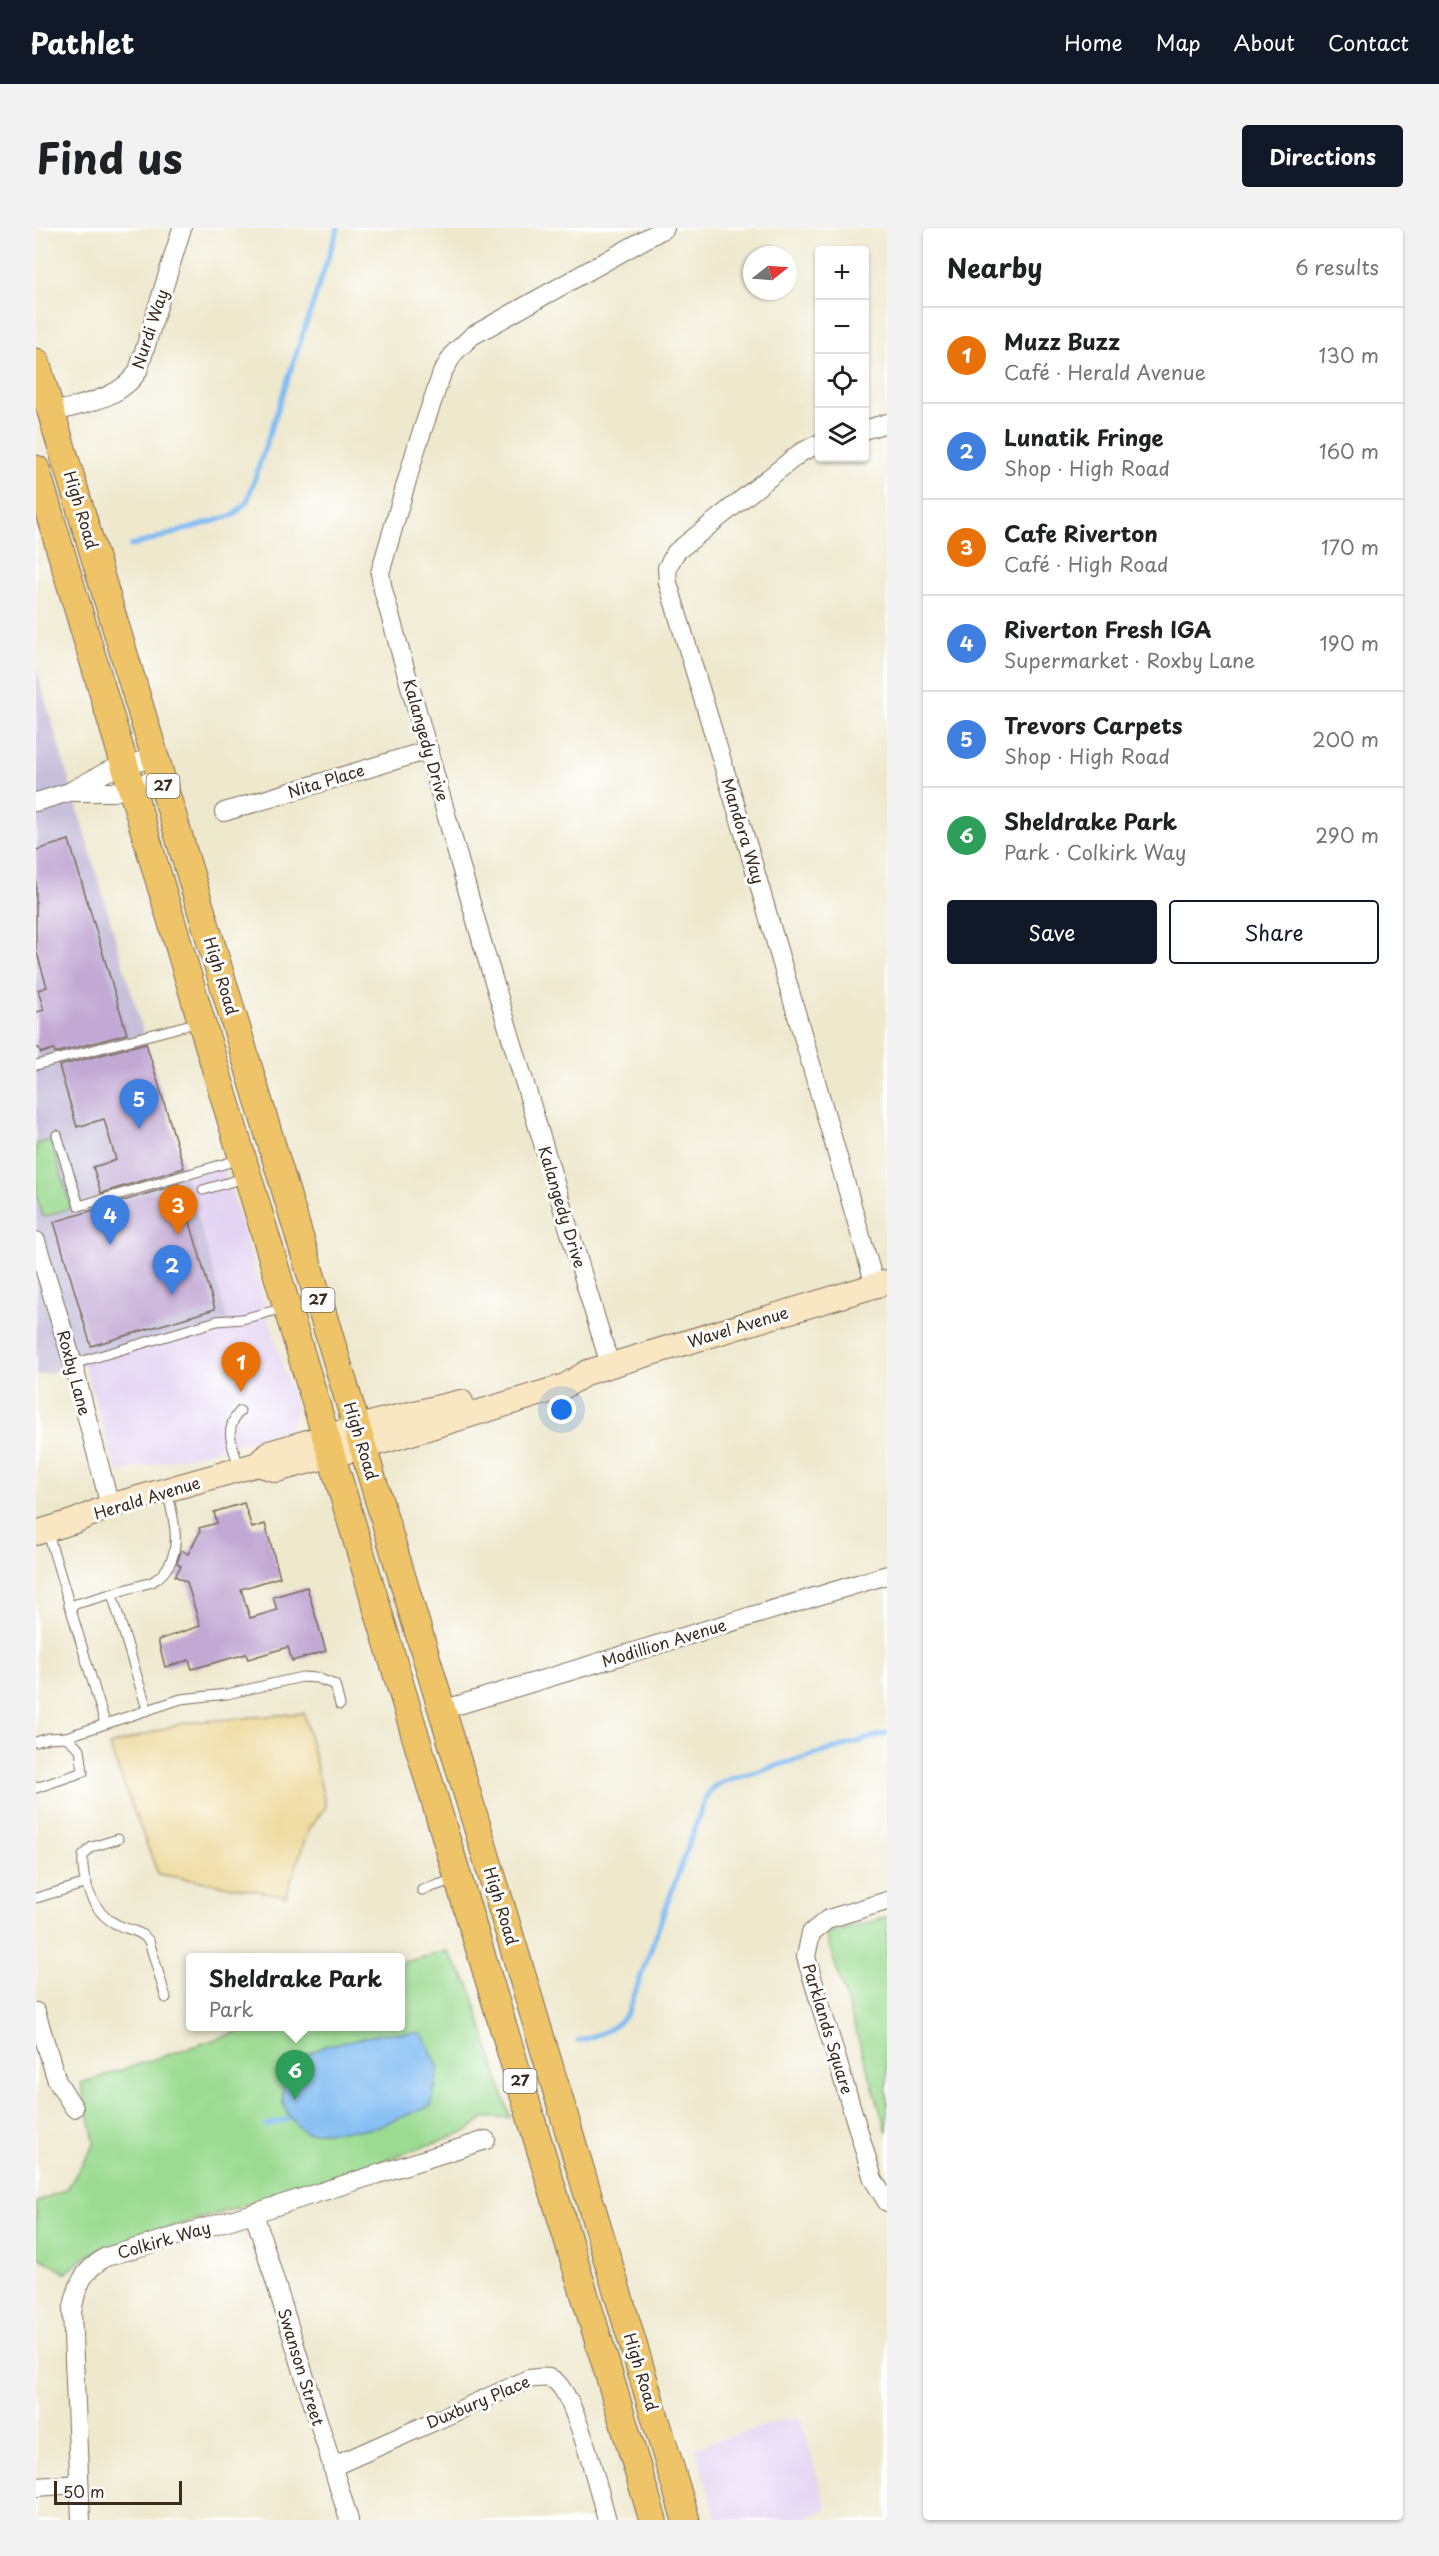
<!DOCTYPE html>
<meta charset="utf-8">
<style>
:root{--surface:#fff;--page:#f2f2f2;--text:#202124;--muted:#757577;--line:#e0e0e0;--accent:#111827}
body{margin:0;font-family:"Playpen Sans",sans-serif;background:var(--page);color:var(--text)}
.controls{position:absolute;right:18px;top:18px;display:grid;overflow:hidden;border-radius:6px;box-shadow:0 2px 4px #0004}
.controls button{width:54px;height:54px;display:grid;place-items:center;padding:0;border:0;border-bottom:2px solid var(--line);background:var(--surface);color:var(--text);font:30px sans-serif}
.compass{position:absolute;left:707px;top:18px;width:54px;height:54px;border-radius:50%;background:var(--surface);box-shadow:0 2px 4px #0004;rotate:73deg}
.scale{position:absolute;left:18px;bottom:15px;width:128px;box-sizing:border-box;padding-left:6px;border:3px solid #3b2a1e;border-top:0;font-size:16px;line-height:21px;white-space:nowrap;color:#3b2a1e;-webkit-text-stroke:4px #fff;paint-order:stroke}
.you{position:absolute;left:526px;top:1182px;width:21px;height:21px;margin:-15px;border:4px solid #fff;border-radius:50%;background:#1a73e8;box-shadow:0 0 0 9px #1a73e833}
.badge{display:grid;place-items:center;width:39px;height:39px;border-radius:50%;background:var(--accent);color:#fff;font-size:20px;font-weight:700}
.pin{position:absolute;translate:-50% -50px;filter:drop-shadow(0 2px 3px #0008)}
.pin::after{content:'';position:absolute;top:32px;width:21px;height:18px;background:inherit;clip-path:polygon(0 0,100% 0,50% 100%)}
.popup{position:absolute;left:150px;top:1725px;width:219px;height:78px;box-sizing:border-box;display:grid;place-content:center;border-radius:6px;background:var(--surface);filter:drop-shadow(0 2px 4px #0005);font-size:20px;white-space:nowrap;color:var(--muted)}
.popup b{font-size:22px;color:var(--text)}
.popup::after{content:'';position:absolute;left:50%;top:100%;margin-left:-12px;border:12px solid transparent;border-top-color:var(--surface)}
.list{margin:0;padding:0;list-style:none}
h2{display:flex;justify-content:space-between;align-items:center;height:78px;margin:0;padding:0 24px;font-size:26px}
h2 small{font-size:20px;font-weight:400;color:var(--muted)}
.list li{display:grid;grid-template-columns:39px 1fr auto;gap:18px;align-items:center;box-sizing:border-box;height:96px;padding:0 24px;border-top:2px solid var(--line)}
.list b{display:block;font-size:22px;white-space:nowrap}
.list p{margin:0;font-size:20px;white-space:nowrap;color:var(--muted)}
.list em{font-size:20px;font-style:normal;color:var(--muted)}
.actions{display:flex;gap:12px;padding:18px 24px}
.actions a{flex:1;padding:14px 0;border:2px solid var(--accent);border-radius:6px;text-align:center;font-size:21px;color:var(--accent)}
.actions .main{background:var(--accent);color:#fff}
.icon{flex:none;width:33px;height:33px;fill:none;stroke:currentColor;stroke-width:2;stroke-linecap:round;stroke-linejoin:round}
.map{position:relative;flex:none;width:851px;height:2292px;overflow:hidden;border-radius:6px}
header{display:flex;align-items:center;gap:36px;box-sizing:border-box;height:84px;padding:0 30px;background:var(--accent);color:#fff}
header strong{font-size:28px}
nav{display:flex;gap:33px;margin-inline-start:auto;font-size:21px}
.intro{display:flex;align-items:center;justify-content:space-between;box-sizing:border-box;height:144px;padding:0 36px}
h1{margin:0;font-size:42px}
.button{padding:15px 27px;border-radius:6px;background:var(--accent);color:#fff;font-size:21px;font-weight:700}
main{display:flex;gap:36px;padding:0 36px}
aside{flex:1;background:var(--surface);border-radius:6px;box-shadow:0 2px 4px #0004}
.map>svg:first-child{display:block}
.built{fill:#e3d3f3}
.industrial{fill:#c6c0da}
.green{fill:#9bdb91;stroke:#6b8258;stroke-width:1.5}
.sand{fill:#eeda9e;stroke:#94825e;stroke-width:1.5}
.water{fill:#80bcf2;stroke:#5e7388;stroke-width:1.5}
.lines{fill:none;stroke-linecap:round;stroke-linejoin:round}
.stream{stroke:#80bcf2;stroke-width:5}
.building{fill:#c2a9d4}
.lane-casing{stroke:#7a6c5b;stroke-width:11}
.street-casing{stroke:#7a6c5b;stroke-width:20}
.secondary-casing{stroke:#7a6c5b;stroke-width:26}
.primary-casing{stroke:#7a6c5b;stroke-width:29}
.lane{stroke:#fff;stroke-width:9}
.street{stroke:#fff;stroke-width:18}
.secondary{stroke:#f9e7c3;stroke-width:24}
.primary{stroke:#efc469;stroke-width:27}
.labels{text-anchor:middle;stroke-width:6;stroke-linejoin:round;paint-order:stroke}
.shield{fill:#fff;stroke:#766a62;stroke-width:1.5}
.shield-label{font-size:15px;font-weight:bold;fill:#3b2a1e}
.street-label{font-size:16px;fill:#3b2a1e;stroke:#fff}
</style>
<header>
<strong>Pathlet</strong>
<nav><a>Home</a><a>Map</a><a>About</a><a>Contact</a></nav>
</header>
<div class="intro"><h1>Find us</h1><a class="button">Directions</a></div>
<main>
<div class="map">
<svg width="851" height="2292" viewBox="0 0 851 2292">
<rect width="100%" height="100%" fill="#fff"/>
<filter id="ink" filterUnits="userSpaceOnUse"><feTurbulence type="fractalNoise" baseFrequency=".0167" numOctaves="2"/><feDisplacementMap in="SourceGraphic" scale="12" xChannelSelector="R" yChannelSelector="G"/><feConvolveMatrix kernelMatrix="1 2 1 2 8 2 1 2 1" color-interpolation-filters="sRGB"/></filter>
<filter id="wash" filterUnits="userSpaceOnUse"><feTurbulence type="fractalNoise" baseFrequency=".008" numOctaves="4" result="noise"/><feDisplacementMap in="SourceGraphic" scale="24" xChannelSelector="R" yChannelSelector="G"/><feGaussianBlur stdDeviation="1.35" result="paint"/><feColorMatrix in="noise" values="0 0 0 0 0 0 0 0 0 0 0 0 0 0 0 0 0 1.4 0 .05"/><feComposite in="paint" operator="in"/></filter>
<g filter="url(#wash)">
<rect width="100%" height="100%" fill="#eee8cd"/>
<g class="built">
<polygon points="187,937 261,1184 251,1201 164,1226 81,1244 4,994"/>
<polygon points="763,2188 791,2281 762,2292 681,2292 659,2219"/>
</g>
<polygon class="industrial" points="0,440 194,1099 0,1148"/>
<g class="green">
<polygon points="15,912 35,980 7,989 0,966 0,916"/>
<polygon points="851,1689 851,1904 790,1707"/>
<polygon points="411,1723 433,1756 474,1889 449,1890 431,1903 293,1952 71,2019 50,2029 30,2045 0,2027 0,1975 31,1961 59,1915 45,1855 217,1799 364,1798 364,1735"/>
</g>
<polygon class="sand" points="268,1485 290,1579 273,1600 250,1668 122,1646 73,1518 146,1495"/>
<path class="water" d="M351 1805H386L403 1840 395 1878 335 1901 270 1905C242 1882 243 1870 253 1836L291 1817Z"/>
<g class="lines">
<g class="stream">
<polyline points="95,318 198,287 211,274 302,0"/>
<path d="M542 1813C565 1806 577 1803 592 1784L670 1569 676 1560 686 1554 851 1505"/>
<polyline points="230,1898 252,1891"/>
</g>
</g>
<g id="blocks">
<g class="building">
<polygon points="33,612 91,806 19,825 18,821 5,825 3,820 0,820 0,784 8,782 2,762 11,759 0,722 0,622"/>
<polygon points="110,815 148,940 65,965 57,939 80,932 68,891 41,899 23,838"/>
<polygon points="143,956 179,1081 55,1118 18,994"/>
<polygon points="208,1275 216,1300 229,1296 244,1349 205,1361 214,1390 241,1382 237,1369 271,1359 290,1423 256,1433 252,1419 212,1431 210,1426 156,1441 153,1432 129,1439 122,1412 164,1398 151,1354 139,1348 145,1338 141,1335 144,1326 146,1322 152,1326 164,1304 163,1300 181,1295 178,1284"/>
</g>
</g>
</g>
<g filter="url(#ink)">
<use href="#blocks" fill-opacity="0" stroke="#7a6c5b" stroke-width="1.5"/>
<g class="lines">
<defs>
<g id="lane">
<polyline points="0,837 163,794"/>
<polyline points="21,907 43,978 205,931"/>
<polyline points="167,962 211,949"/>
<polyline points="37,1136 181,1093 206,1091 249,1080"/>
<path d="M204 1242C198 1220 186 1202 204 1183"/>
<polyline points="11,1302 69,1495"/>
<polyline points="76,1366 111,1481"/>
<path d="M33 1378 116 1354C149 1334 140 1296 131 1264"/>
<polyline points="0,1514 12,1510 30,1509 145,1471 191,1466 266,1449 281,1450 299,1457 304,1477"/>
<polyline points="0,1560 47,1544 44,1521 30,1509"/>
<path d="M82 1611 56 1619 47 1628C45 1652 57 1685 80 1696 93 1703 103 1701 113 1713L130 1770"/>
<polyline points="386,1662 420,1651"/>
<polyline points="0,1670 51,1655"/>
</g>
<g id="street">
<path d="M16 185C45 176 85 171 102 143L146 0"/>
<polyline points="828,202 851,195"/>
<polyline points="784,215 764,225 640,324 631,340 632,355 713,622 839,1057"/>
<polyline points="38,564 78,564 125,550"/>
<polyline points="0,574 33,564 72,543 119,529"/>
<polyline points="188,584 393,522"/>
<polyline points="0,1013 37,1136 74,1278"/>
<polyline points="574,1137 446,714 347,362 344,345 381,218 406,145 418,125 436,108 629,0"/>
<polyline points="406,1482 851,1347"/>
<polyline points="851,1673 792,1691 775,1705 770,1729 837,1951 851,1974"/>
<polyline points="0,1784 21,1853 38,1880"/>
<polyline points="218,1985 313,2292"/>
<path d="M296 2239 493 2151C501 2150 509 2148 516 2151 539 2161 563 2265 571 2292"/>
<polyline points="0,2259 43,2256"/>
<path d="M45 2292 36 2084C41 2057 46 2043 70 2029L218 1985 450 1912"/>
</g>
<g id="secondary">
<polyline points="222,1236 241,1242 352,1212 529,1158 552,1144 851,1054"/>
<polyline points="0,1305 39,1293 74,1278 222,1236 233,1225 341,1194 425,1174"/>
</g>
<g id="primary">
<polyline points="0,134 650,2292"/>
<polyline points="0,241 422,1650 617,2292"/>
</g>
</defs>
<use href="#lane" class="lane-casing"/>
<use href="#street" class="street-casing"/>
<use href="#secondary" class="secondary-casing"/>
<use href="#primary" class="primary-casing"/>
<use href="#lane" class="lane"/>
<use href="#street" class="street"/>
<use href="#secondary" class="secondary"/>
<use href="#primary" class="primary"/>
</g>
</g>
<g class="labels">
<g class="shield">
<rect x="110.5" y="546" width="33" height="24" rx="4.5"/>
<rect x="265.5" y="1060" width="33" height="24" rx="4.5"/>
<rect x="467.5" y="1841" width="33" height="24" rx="4.5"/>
</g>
<g class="shield-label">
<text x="127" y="563">27</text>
<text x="282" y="1077">27</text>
<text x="484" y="1858">27</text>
</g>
<g class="street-label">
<text transform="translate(114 101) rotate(-72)" y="6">Nurdi Way</text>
<text transform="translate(45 282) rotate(73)" y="6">High Road</text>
<text transform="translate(390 512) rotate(74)" y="6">Kalangedy Drive</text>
<text transform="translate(290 553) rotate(-17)" y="6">Nita Place</text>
<text transform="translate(707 603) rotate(73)" y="6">Mandora Way</text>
<text transform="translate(185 748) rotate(73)" y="6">High Road</text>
<text transform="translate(526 979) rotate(73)" y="6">Kalangedy Drive</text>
<text transform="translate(702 1099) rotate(-17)" y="6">Wavel Avenue</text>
<text transform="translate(38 1145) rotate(75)" y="6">Roxby Lane</text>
<text transform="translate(325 1213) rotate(73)" y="6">High Road</text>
<text transform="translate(111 1270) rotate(-17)" y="6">Herald Avenue</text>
<text transform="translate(628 1415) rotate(-17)" y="6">Modillion Avenue</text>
<text transform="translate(465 1678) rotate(73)" y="6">High Road</text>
<text transform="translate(792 1801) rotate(73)" y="6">Parklands Square</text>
<text transform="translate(128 2012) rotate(-16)" y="6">Colkirk Way</text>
<text transform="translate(265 2139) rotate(73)" y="6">Swanson Street</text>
<text transform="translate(605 2144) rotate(73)" y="6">High Road</text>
<text transform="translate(442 2174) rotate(-23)" y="6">Duxbury Place</text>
</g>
</g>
</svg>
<div class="controls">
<button>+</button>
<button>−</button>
<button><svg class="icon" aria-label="locate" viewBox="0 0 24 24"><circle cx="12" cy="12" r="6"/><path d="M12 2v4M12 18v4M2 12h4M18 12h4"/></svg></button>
<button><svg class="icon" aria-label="layers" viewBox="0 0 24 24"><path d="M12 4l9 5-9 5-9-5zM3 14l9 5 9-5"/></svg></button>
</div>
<svg class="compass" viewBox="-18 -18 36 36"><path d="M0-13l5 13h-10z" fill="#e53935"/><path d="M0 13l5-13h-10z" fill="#757577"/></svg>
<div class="scale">50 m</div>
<div class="you"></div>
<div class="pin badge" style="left:205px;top:1164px;background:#e8710a">1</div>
<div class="pin badge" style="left:136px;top:1067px;background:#3f7fe0">2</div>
<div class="pin badge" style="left:142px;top:1007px;background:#e8710a">3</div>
<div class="pin badge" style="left:74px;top:1017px;background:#3f7fe0">4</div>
<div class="pin badge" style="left:103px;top:901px;background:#3f7fe0">5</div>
<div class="pin badge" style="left:259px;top:1872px;background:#2e9e5b">6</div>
<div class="popup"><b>Sheldrake Park</b>Park</div>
</div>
<aside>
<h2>Nearby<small>6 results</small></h2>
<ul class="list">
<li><span class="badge" style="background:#e8710a">1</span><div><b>Muzz Buzz</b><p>Café · Herald Avenue</p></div><em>130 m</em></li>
<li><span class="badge" style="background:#3f7fe0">2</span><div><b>Lunatik Fringe</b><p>Shop · High Road</p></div><em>160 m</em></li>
<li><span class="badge" style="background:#e8710a">3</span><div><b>Cafe Riverton</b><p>Café · High Road</p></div><em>170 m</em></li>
<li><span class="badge" style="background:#3f7fe0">4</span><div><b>Riverton Fresh IGA</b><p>Supermarket · Roxby Lane</p></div><em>190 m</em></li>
<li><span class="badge" style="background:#3f7fe0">5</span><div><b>Trevors Carpets</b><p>Shop · High Road</p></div><em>200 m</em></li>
<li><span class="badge" style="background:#2e9e5b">6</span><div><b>Sheldrake Park</b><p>Park · Colkirk Way</p></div><em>290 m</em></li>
</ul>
<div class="actions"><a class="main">Save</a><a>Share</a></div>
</aside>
</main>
